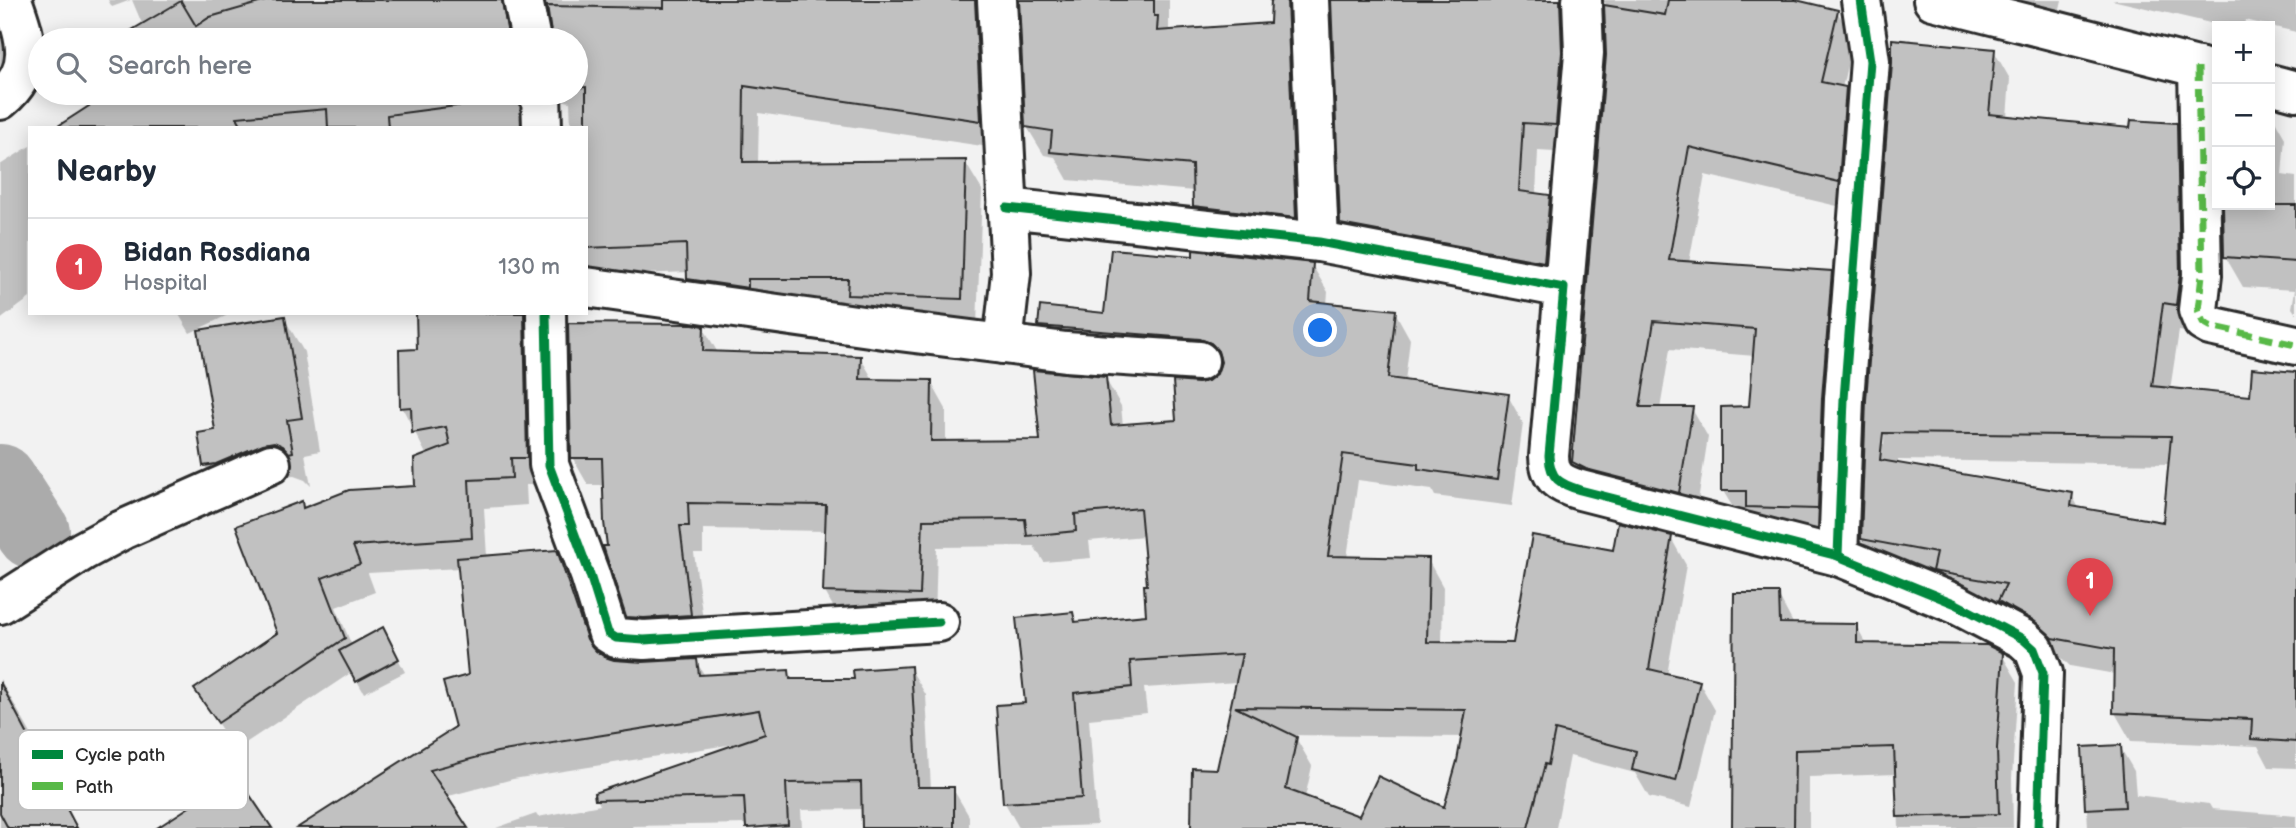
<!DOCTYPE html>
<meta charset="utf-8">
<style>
:root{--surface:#fff;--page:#f2f2f3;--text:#1f2937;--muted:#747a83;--line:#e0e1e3;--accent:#0f766e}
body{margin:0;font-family:"Balsamiq Sans",sans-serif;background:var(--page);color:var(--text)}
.controls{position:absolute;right:21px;top:21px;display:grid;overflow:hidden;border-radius:0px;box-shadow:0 4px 18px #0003}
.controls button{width:63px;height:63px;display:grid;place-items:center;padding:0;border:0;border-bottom:2px solid var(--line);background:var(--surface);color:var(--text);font:35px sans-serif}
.you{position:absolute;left:1321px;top:331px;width:24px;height:24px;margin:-18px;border:5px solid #fff;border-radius:50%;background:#1a73e8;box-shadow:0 0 0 10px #1a73e833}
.badge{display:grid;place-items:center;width:46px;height:46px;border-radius:50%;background:var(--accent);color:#fff;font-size:23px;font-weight:700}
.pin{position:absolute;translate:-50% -58px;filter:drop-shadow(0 2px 4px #0008)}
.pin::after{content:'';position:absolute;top:37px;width:24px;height:21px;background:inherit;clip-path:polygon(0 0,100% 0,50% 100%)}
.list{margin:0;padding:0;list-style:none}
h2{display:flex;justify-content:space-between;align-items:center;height:91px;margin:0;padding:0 28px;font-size:30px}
h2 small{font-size:23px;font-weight:400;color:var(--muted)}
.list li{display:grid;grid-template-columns:46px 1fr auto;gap:21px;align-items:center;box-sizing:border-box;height:98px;padding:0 28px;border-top:2px solid var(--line)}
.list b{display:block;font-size:26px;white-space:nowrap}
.list p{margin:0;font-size:23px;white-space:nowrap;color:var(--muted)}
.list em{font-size:23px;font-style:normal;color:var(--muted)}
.icon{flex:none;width:38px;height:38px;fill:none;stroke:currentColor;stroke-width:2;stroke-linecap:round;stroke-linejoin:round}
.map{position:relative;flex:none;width:2296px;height:828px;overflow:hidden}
.search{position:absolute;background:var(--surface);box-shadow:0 4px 18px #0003;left:28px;top:28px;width:560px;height:77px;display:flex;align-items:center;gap:18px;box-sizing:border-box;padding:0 24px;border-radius:38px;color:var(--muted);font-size:26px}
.panel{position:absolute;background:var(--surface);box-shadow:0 4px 18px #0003;left:28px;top:126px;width:560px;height:189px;border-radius:0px}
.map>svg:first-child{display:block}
.shadow{fill:#0003;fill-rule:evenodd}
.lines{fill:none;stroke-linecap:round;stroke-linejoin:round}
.river{stroke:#ababab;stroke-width:74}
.building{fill:#c1c1c1;stroke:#2b2b2b;stroke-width:2;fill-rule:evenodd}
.minor-casing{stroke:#2b2b2b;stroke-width:44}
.minor{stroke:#fff;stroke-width:38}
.quiet{stroke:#58b947;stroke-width:7;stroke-dasharray:14 7;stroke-linecap:butt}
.cycleway-casing{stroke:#fff;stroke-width:13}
.cycleway{stroke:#00873e;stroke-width:9}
.key{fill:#fff;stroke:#bfbfbf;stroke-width:2}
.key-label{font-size:19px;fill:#2b2b2b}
</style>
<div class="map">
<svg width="2296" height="828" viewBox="0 0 2296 828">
<rect width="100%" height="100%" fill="#f2f2f2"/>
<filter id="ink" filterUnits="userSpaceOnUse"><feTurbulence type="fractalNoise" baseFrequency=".0143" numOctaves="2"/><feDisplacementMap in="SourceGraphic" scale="14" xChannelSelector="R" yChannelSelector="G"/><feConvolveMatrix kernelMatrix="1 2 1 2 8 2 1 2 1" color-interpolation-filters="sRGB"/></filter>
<g filter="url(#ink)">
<g class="shadow">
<polygon points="108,0 131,0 112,7"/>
<polygon points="132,0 1169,0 1169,32 1287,24 1303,52 1311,245 1211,234 1194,206 1194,191 1068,180 1055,157 1044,155 1027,127 1021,8 1012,6 996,148 759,113 758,163 965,162 982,190 977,326 705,307 689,279 689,272 592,276 586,266 586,128 571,128 570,102 557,99 535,123 501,128 58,128 94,105 90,97 97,93 576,93 576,40 554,40 547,7 535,6 518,40 118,40 143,26"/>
<polygon points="1359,0 1576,0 1571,153 1538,151 1536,195 1549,196 1565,224 1560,289 1358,251 1342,223"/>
<polygon points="1603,0 1788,0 1837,11 1853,40 1842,88 1845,89 1862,118 1854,210 1705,175 1689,263 1831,273 1847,302 1833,537 1740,519 1723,491 1751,408 1755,356 1670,349 1660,409 1692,409 1708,437 1695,520 1591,491 1574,462 1608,55 1606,4"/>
<polygon points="2008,0 2062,0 2059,13"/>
<polygon points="2112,0 2296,0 2296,32 2245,20 2244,26 2223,26"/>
<polygon points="0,32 12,53 0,78"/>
<path d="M1994 51 2010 79 2007 117 2132 129 2176 124 2192 152V333L2179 331 2170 390 2251 397 2296 374V768L2269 767 2258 746 2131 741 2115 713V674L2070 666 2051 648 1879 567 1862 539 1868 400ZM1882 424H1885L1884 444H1881ZM1898 460 2170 464 2165 524 2080 510 2072 495 1898 465Z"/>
<polygon points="2270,112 2285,138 2282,175 2296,177 2296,314 2292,308 2295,290 2243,287 2225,256 2224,205 2270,205"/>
<polygon points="30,146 30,298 0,320 0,165"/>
<path d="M1312 265 1328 292 1327 304 1395 312 1410 339 1405 382 1508 396 1523 423 1512 506 1435 496 1432 490 1358 480 1347 558 1428 560 1443 587 1442 644 1514 645 1615 552 1671 538 1686 565 1667 675 1699 682 1715 710 1691 807 1649 797 1635 773 1570 756 1556 828H1193L1218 771 1237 682 1144 688 1147 713 1089 719 1097 825 1019 828 1005 803 1027 704 1073 613 1078 623 1148 616V586L1144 536 1089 541 1091 558 1044 562 1034 546 937 547 935 622 840 619 825 592 827 531 703 529V553H694L706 642 643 643 627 616 609 547 605 485H588L572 457 703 327 718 353 860 357 874 381 931 382 946 409V442L1041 441 1105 378 1121 406 1123 426 1178 421 1198 385 1210 382 1219 374 1221 367 1055 353 1040 326 1105 315ZM1288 735 1463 737 1446 810 1359 818 1305 798 1312 766 1296 738Z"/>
<polygon points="178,313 232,313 190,333"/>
<polygon points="418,313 541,313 542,485 526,485 527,505 484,508 487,557 556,551 572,579 597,654 613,661 645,664 696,661 705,676 788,671 794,681 855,680 910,668 926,695 931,789 953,789 969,816 969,828 863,828 863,809 801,810 802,828 748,828 748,824 632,826 633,828 496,828 536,814 538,817 600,805 597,799 740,743 513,779 445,797 466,828 300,828 457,727 469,676 460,568 368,573 375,592 336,607 352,646 389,641 405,672 364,693 352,672 235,750 196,690 279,634 301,503 304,510 417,488 427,456 402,407 419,351"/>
<polygon points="284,318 304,352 320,451 305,454 311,486 305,480 294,476 283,477 224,499 205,466 200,434 217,432"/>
<polygon points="1778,595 1794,625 1856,625 1867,645 2002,655 2018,682 2012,778 2013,828 1899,828 1897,774 1809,777 1809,828 1734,828"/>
<polygon points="0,679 51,769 47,772 76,828 0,828"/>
<polygon points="2120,747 2134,771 2136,795 2209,804 2212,809 2296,816 2296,828 2088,828 2084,749"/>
</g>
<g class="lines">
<polyline class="river" points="0,481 33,532"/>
</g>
<g class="building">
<polygon points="269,0 502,0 509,40 115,40 181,1 196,26 210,17"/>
<polygon points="664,0 975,0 981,121 744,86 743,162 966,160 962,299 847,295 848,279 748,279 748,288 687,279 686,244 586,248 586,87 576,88 576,40 552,40 547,6 664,8"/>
<polygon points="1019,0 1154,0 1154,16 1158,16 1157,31 1270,23 1271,0 1287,0 1296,218 1193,206 1192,165 1050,152 1052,131 1025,127"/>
<polygon points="1331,0 1560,0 1562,52 1556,125 1523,123 1519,191 1550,195 1544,262 1340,224"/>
<polygon points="1668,0 1796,0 1838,10 1821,82 1846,87 1839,182 1689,147 1669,260 1832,271 1822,398 1818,509 1746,507 1746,491 1721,491 1721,407 1749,406 1755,329 1654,321 1640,407 1693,407 1679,493 1586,469 1572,462 1606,55 1604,5 1665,15"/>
<path d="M1892 39 1995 49 1989 114 2130 128 2131 120 2177 123 2180 274 2176 305 2163 303 2152 386 2250 396 2252 368 2296 372V742L2251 739 2252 719 2113 713 2114 649 2053 638 2033 620 1998 601 2006 584 1932 571 1936 553 1861 539 1866 400 1892 63ZM1883 433 2171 436 2163 522 2071 506 2073 493 1880 460Z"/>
<polygon points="93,93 519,93 519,96 463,103 463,105 387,115 388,128 328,128 327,109 237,117 243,128 55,128 92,104 87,97"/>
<polygon points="2223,205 2296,205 2296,262 2224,257"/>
<path d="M1111 249 1193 256V250L1313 263 1310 301 1396 310 1388 378 1509 394 1497 480 1418 469V464L1343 454 1328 556 1429 558 1427 642 1513 643 1532 535 1613 550 1618 522 1672 536 1649 669 1700 681 1676 781 1632 770 1636 751 1555 730 1548 765 1545 764 1528 828H1191L1192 768 1217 769 1242 654 1130 661 1132 687 1074 693 1082 798 1003 803 996 705 1025 703 1016 618 1073 612 1075 622 1146 615 1144 585H1147L1140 508 1075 514 1076 531 1027 536 1025 519 923 520 920 595 823 592 826 505 688 503 689 526H680L691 615 644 618 626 617 603 546H607L604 522 602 458H571L568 323 693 324 704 326 703 351 861 356 860 379 932 380 931 441 1040 440 1033 370 1106 377 1111 425 1176 420 1173 381 1198 383 1208 381 1217 374 1221 362 1218 351 1211 343 1200 339 1038 326 1040 306 1104 313ZM1235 707 1466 710 1457 761 1444 807 1378 776 1359 816 1286 789 1297 737Z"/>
<polygon points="416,313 524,313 527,458 511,458 512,478 469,480 472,538 353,546 360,564 322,578 345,638 218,723 194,689 277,633 236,526 302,501 303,508 349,490 415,486 414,459 450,445 446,427 412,433 411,407 400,408 399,350 417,349"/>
<polygon points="285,316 302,418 287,420 293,452 289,453 283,446 274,442 263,444 216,464 203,466 198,433 215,430 198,330"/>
<polygon points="557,550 587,639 596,651 605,657 614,660 643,662 697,659 699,675 789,670 790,679 854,679 853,670 911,666 918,787 954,787 954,828 862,828 861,782 786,783 788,825 749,828 746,828 744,797 595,800 594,793 765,734 759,710 497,752 430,770 468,828 297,828 455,727 443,682 468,675 457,558"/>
<polygon points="1734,593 1779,593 1780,623 1857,624 1857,643 1987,645 2003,653 1997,749 1999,814 1897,817 1894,747 1795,750 1794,828 1732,828"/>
<polygon points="383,627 399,659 356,682 339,651"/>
<polygon points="0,682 77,828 8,828 0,813"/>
<polygon points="2121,745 2125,807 2085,809 2082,747"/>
<polygon points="237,776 272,828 157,828"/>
</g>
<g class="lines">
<defs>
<g id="minor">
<polyline points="523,0 531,40"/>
<polyline points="1309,0 1319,242"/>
<polyline points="1933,0 2217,72"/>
<polyline points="2198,67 2202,275 2198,310 2203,322 2210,326 2296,345"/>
<polyline points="2270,84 2296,91"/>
<polyline points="541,93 542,128"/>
<path d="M0 100C37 70 26 39 12 0"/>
<path d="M1007 208 1319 242 1564 288 1549 456C1550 479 1560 484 1580 490L1838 556 1956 604 2023 639 2034 649 2043 673 2038 828"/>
<polyline points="586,287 891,330 1003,344 1011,273 997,0"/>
<polyline points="1564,288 1584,53 1582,0"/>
<polyline points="546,313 549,465 590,575 608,633 616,638 644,640 939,622"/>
<polyline points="1003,344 1066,352 1199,361"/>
<polyline points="1838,556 1844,399 1870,61 1861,0"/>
<polyline points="0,604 83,551 122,530 271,464"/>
</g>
</defs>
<use href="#minor" class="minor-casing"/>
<use href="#minor" class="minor"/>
<polyline class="quiet" points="2198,67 2202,275 2198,310 2203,322 2210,326 2296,345"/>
<defs>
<g id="cycleway">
<path d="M1007 208 1319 242 1564 288 1549 456C1550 479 1560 484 1580 490L1838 556 1956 604 2023 639 2034 649 2043 673 2038 828"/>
<polyline points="546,313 549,465 590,575 608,633 616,638 644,640 939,622"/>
<polyline points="1838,556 1844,399 1870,61 1861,0"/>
</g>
</defs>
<use href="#cycleway" class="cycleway-casing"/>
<use href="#cycleway" class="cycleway"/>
</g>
</g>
<rect x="18" y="730" width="230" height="80" rx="10" class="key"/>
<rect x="32" y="750" width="31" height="9" fill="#00873e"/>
<rect x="32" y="782" width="31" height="8" fill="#58b947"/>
<g class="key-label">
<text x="75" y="761">Cycle path</text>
<text x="75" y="793">Path</text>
</g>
</svg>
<div class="controls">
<button>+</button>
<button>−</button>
<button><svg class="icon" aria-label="locate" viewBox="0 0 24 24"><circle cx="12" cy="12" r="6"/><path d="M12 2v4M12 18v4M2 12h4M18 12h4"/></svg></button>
</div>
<div class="you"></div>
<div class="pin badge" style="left:2090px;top:616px;background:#e0444e">1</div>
<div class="search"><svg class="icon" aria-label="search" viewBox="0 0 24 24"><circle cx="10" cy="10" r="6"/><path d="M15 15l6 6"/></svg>Search here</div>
<section class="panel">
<h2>Nearby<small></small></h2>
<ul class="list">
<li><span class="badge" style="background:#e0444e">1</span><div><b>Bidan Rosdiana</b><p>Hospital</p></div><em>130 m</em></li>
</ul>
</section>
</div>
